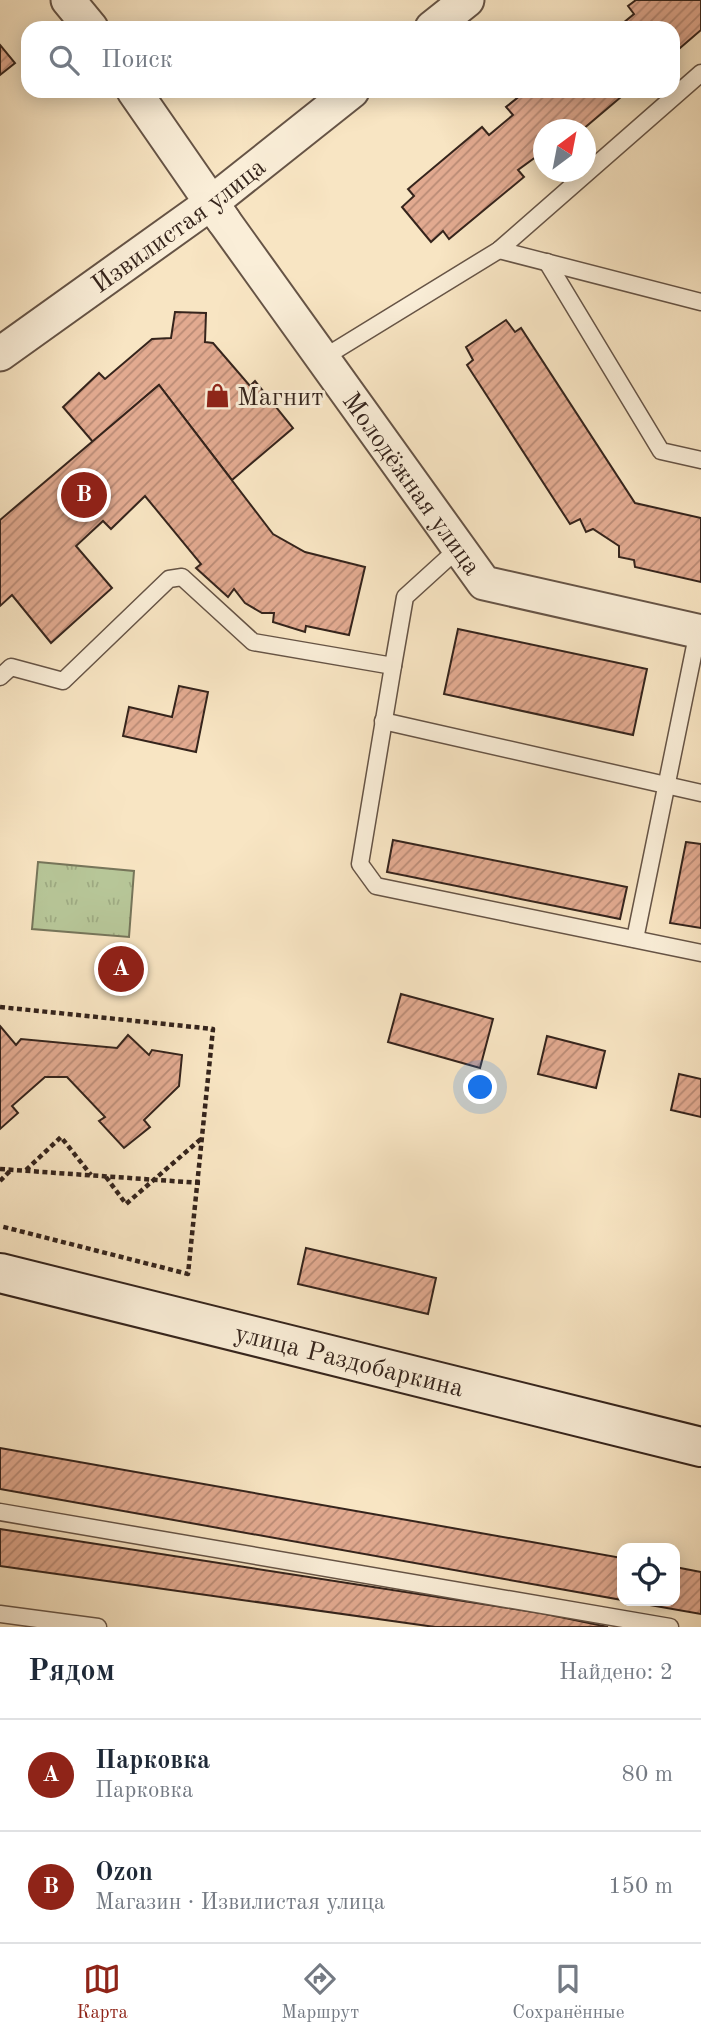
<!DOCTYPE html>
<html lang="ru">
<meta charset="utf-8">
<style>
:root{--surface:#fff;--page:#f2f2f3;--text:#1f2937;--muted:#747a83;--line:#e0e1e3;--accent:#8f2418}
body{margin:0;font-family:"Old Standard TT",serif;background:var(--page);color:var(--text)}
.controls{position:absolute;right:21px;bottom:21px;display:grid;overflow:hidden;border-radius:14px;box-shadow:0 4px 18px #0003}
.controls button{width:63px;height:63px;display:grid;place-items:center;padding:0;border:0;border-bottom:2px solid var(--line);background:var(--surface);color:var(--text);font:35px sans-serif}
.compass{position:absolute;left:533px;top:119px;width:63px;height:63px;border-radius:50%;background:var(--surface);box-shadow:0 4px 18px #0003;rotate:32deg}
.you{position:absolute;left:481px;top:1088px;width:24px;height:24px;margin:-18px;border:5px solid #fff;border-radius:50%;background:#1a73e8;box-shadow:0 0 0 10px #1a73e833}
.badge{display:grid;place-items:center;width:46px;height:46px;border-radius:50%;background:var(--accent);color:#fff;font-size:23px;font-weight:700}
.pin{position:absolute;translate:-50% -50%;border:4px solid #fff;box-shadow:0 2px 7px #0006}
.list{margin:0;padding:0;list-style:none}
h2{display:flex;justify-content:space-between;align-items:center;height:91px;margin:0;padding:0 28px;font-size:30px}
h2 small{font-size:23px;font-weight:400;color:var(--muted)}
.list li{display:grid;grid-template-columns:46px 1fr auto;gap:21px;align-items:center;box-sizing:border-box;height:112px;padding:0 28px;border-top:2px solid var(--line)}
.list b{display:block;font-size:26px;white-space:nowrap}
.list p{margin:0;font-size:23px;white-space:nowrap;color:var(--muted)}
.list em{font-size:23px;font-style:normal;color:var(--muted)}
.icon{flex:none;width:38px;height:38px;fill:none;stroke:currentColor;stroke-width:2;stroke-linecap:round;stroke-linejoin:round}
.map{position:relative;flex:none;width:701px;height:1627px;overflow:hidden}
.search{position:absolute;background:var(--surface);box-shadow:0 4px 18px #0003;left:21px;right:21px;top:21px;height:77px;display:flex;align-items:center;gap:18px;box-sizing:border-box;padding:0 24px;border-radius:21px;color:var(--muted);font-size:26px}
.sheet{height:315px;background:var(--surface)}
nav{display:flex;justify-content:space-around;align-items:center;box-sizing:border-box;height:98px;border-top:2px solid var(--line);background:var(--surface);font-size:19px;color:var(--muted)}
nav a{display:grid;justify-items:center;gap:4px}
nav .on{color:var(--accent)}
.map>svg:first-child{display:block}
.park{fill:url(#park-tufts);stroke:#76755a;stroke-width:2}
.building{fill:url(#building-hatch);stroke:#35241c;stroke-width:2}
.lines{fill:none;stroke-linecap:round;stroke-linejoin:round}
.lane-casing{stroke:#665446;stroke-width:19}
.street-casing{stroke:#665446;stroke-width:37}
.secondary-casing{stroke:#35241c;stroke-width:42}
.path{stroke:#35241c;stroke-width:4.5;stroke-dasharray:5 3.5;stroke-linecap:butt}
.lane{stroke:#faeed8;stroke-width:16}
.street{stroke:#faeed8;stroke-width:33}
.secondary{stroke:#faeed8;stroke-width:38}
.labels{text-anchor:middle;stroke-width:6;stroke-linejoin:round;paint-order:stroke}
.street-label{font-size:26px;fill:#35241c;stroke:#faeed8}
.poi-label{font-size:26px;fill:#35241c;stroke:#faeed8;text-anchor:start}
</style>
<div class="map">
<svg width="701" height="1627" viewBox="0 0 701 1627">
<defs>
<pattern id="park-tufts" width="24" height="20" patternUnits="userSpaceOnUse" patternTransform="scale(1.75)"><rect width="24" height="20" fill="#b7c698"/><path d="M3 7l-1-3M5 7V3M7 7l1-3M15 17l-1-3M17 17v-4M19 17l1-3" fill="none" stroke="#9eaa82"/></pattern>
<pattern id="building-hatch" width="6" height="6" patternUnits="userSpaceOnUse" patternTransform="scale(1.75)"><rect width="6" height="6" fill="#e2aa90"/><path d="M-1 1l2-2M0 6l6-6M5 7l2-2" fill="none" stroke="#b88a75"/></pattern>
</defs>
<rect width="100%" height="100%" fill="#f8e5c3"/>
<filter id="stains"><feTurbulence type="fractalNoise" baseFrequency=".00286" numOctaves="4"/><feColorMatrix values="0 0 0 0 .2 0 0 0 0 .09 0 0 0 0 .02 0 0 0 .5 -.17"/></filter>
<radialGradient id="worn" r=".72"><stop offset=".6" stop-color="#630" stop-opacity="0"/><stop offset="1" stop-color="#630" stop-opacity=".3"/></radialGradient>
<polygon class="park" points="38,862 134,871 129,937 32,929"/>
<g class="building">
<polygon points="636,0 701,0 701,30 673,54 673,28 617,28 634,14 628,6"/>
<polygon points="0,45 15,63 0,75"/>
<polygon points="526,91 628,91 582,130 544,130 544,151 518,170 524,177 449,239 443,231 431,242 402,207 414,196 408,189 482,127 489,135 513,115 506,107"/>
<polygon points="175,312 206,313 205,342 213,343 250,386 255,381 293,428 232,480 159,385 93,442 63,407 99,373 105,379 152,339 171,338"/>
<polygon points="506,320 515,332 521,328 635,503 701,518 701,582 635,567 634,560 619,557 619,546 593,529 586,532 580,519 570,524 467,365 473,360 466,347"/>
<polygon points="159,385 273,534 305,552 365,567 349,635 306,626 305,632 273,622 274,613 262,613 245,603 234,589 228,597 196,568 201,564 145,496 111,529 103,521 76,546 112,588 51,643 12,595 0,606 0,520"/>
<polygon points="458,629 647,669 633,735 444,694"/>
<polygon points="179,686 208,692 196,752 123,736 129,707 172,717"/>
<polygon points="393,840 627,887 620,919 387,872"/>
<polygon points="686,842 701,844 701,928 670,923"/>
<polygon points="401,994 493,1019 480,1068 388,1042"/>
<polygon points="0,1026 16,1045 21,1039 117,1048 128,1035 149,1055 152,1050 182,1055 179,1086 144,1120 150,1127 124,1148 99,1121 105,1117 67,1077 45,1077 12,1106 18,1113 0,1129"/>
<polygon points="547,1036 605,1051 596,1088 538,1074"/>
<polygon points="679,1074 701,1079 701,1117 671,1110"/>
<polygon points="306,1248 436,1278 428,1314 298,1284"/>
<polygon points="0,1448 622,1558 622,1600 0,1489"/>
<polygon points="0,1529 541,1613 608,1627 435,1627 0,1566"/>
<polygon points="675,1567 701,1572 701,1614 627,1601 675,1601"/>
</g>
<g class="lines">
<defs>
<g id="lane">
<polyline points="499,250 701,302"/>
<polyline points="547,262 661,451 701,460"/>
<polyline points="323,358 499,250 701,73"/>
<polyline points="393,666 360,864 376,886 701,953"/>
<polyline points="0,677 11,667 63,681 169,579 182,577 253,642 393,666 405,597 460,547"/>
<polyline points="383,721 701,793"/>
<polyline points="635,939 698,631"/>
<polyline points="0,1512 670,1627"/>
<polyline points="0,1614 98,1627"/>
</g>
<g id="street">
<polyline points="68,0 91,28"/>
<polyline points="432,28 467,0"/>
<polyline points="134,91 224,221"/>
<path id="s1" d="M211 203 484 583 701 632"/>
<path id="s2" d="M0 354 211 203 352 91"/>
</g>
<g id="secondary">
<path id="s3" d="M0 1273 701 1447"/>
</g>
</defs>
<use href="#lane" class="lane-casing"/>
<use href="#street" class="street-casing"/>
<use href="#secondary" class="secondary-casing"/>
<g class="path">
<polyline points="0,1007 213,1029 188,1274 0,1226"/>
<polyline points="0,1169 201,1183"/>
<polyline points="26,1170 61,1137 91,1175"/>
<polyline points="106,1177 126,1204 202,1138"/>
<polyline points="0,1181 12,1169"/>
</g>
<use href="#lane" class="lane"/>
<use href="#street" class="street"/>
<use href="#secondary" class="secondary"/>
</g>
<defs>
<symbol id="shop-bare" viewBox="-9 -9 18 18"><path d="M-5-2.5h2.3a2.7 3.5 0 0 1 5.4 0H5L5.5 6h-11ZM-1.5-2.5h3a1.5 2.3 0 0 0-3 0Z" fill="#8f2418" stroke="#faeed8" stroke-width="2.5" paint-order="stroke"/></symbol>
</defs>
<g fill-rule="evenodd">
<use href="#shop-bare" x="200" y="378" width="35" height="35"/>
</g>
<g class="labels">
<g class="street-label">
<text dy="9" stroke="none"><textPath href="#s2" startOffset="220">Извилистая улица</textPath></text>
<text dy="9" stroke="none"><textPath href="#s1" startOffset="345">Молодёжная улица</textPath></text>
<text dy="9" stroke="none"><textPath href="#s3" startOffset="360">улица Раздобаркина</textPath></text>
</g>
<g class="poi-label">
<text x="237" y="405">Магнит</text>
</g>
</g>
<rect width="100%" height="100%" filter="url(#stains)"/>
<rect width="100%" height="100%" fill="url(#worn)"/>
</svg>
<div class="controls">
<button><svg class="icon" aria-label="locate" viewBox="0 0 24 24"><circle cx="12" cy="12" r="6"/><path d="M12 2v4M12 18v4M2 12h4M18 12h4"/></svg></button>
</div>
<svg class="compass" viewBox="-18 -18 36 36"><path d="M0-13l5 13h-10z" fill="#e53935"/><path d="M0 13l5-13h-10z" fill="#747a83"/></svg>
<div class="you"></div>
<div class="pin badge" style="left:121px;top:969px">A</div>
<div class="pin badge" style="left:84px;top:495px">B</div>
<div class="search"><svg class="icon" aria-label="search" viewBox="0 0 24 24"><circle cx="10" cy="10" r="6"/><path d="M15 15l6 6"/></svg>Поиск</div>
</div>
<section class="sheet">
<h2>Рядом<small>Найдено: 2</small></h2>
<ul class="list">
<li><span class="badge">A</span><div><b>Парковка</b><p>Парковка</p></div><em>80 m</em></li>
<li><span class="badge">B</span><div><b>Ozon</b><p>Магазин · Извилистая улица</p></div><em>150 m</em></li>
</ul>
</section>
<nav>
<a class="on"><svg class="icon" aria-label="map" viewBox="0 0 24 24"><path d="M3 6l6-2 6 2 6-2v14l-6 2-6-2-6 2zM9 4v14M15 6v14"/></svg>Карта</a>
<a><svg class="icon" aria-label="directions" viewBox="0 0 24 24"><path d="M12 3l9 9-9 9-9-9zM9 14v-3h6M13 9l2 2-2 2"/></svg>Маршрут</a>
<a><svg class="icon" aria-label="saved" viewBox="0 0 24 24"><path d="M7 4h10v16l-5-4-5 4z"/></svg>Сохранённые</a>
</nav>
